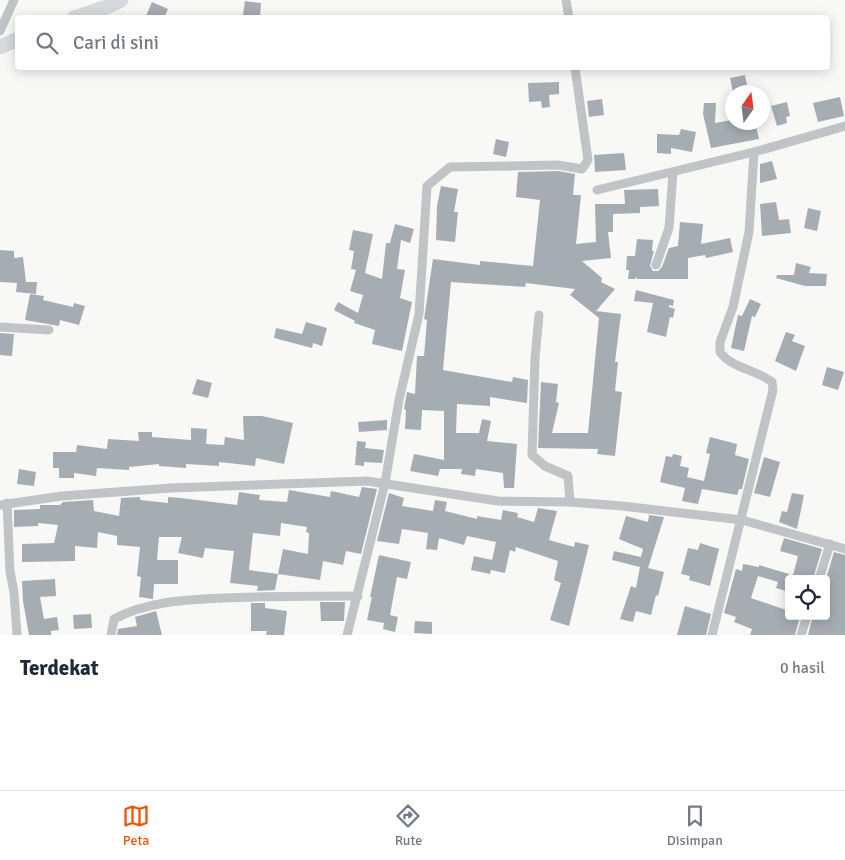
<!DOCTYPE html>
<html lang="id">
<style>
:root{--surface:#fff;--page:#f6f6f7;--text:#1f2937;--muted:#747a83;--line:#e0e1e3;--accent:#ea580c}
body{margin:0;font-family:Signika,sans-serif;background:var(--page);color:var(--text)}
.controls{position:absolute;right:15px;bottom:15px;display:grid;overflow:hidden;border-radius:5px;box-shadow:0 2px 12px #0003}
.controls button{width:45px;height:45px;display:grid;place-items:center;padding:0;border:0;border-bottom:1px solid var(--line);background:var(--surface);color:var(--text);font:25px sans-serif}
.compass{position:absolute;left:725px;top:85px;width:45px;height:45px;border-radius:50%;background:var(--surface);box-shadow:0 2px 12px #0003;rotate:14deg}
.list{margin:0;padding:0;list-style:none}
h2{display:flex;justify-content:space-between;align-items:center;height:65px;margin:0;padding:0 20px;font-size:21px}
h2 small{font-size:16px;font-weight:400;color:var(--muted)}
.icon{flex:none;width:28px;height:28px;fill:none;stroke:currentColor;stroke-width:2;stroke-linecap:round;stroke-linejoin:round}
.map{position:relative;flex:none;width:845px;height:635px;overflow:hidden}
.search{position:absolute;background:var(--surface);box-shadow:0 2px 12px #0003;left:15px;right:15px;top:15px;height:55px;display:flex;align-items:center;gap:12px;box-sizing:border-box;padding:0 18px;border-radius:5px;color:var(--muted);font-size:19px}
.sheet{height:155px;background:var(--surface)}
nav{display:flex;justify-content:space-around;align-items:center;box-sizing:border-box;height:70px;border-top:1px solid var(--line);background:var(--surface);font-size:14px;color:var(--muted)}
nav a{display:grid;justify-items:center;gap:2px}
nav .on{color:var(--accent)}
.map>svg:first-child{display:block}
.building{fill:#a6adb2;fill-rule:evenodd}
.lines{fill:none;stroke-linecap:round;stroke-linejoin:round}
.minor{stroke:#c0c4c7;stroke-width:9}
.primary{stroke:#d6dadd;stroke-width:15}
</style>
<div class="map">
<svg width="845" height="635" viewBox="0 0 845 635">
<rect width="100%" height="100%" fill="#f8f8f6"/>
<g class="building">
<polygon points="245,1 261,3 260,17 243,15"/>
<polygon points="152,2 168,9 164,18 145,18"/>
<polygon points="745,75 748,90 733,92 730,78"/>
<polygon points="559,82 559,94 549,95 550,107 542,108 541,101 529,102 528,83"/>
<polygon points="840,97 844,116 818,122 813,103"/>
<polygon points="602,99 604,115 589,117 587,101"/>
<polygon points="787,102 790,116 786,117 787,123 777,126 771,106"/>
<polygon points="704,103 716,103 715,123 732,120 732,122 755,122 759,139 711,148 703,114"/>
<polygon points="681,129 696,132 692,152 671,148 671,154 657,153 657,134 679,135"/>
<polygon points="496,139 509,142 506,157 493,154"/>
<polygon points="624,153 626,170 595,172 594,155"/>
<polygon points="772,161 777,179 760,183 760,164"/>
<polygon points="558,171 575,174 573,195 581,195 576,244 596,242 595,204 625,204 624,190 658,189 659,206 640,207 640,213 613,214 613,232 608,232 611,258 582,261 602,278 601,282 615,289 596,311 621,314 615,362 618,362 615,391 622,392 615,456 597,454 598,449 538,448 541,382 558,384 556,402 559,403 552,433 588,433 599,318 570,295 575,289 526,283 525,287 451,282 443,370 512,382 513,377 528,380 527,403 490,397 490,406 457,404 456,433 479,433 482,419 491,421 487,441 517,444 514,488 504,488 503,473 476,469 475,476 461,474 462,469 440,469 438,476 410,471 414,454 444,460 444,411 422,410 421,430 405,429 406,410 404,409 407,392 415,394 417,356 424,356 427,320 424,319 433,259 480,265 480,261 533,266 540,200 516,197 518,172"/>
<polygon points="441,186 458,189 454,212 458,212 455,242 436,240 437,206"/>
<polygon points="776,202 779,220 789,219 791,233 762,236 760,204"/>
<polygon points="808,208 821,211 817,231 804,228"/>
<polygon points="680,222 703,224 701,244 730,238 733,252 706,258 705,255 688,258 688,279 637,279 637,277 635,279 628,279 629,270 626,270 627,256 635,256 637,239 653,240 652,251 654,251 650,266 653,271 658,271 662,267 669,248 678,246"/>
<polygon points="395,224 414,229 410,243 401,240 397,269 405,270 400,298 412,302 402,351 372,344 375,330 354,323 355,321 334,310 338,302 358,313 363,295 350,291 356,270 351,269 354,251 349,250 353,230 373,234 365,273 382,279 386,243 390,243"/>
<polygon points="0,250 14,251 14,258 23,257 26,282 37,282 36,294 16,292 17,283 0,282"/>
<polygon points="796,263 811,267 809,273 827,274 826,286 805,286 776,278 777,275 794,275"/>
<polygon points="636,290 674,300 673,306 669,305 669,307 675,309 673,318 670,317 666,337 647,332 653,303 634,301"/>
<polygon points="30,294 44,296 43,300 73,307 74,303 85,306 79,325 60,320 59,326 25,320"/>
<polygon points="750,299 761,304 755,317 752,316 744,351 731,348 738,315 742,316"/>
<polygon points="306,322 327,328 322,346 313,343 312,348 274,338 276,328 302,334"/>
<polygon points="786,332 795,335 792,341 805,346 796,371 775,361"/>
<polygon points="0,333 14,334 12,356 0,355"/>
<polygon points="827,367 844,372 838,390 822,385"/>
<polygon points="197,379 212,383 208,398 192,394"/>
<polygon points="243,416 262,416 293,423 284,464 256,458 255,466 219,462 219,466 186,464 186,468 159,466 159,464 129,467 129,470 97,468 96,476 74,473 74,478 59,478 59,468 53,468 53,452 76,452 77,445 107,449 108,439 139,441 138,432 152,432 152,437 191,440 191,428 207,429 206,444 224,445 225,437 244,440"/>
<polygon points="387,420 387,430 359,432 358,422"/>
<polygon points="710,437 737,444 735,455 749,459 742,489 739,489 737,495 702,489 698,504 682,501 685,488 660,482 666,456 672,457 673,454 682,456 680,466 689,468 687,477 704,481 710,454 706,453"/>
<polygon points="357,441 366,442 365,448 384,450 382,463 364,462 364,466 355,465"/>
<polygon points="764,457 780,462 770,497 754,493"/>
<polygon points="19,469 36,472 34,486 17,484"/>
<path d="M362 487 377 489 361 554 346 551 343 565 323 561 320 580 278 574 275 590 257 591 258 586 230 583 234 551 205 548 203 558 178 553 182 537H159L157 560H178V584H154L153 599 139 597 141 577 137 576 140 547 117 545V536L98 532 97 548 75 546V561L22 562V544L54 543 58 525 38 523V526L14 527V510L40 509V505H60L63 502 93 500 94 511 119 516 121 498 140 497V500L168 503V497L181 498 237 505 239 492 260 495 259 500 287 502 289 490 330 497 331 491 359 497ZM281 523 307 527 306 532 309 533 308 554 283 549 278 574 249 570 253 533 280 536Z"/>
<polygon points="389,493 404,498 402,506 433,511 435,500 447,502 445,511 477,519 477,516 501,520 503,510 518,513 517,517 534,522 538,508 557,511 549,540 574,547 575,542 589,545 569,626 550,620 561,583 554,580 558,561 516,547 515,552 510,550 505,573 491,570 490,574 471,570 474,556 492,560 496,542 467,536 464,545 439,538 437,550 426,549 428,533 402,529 399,544 377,541"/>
<polygon points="792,493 804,495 797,529 779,522 782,511 787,512"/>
<polygon points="649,515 664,517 648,568 664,572 658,596 656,595 651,615 636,611 633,622 620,619 631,586 636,588 640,567 612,560 614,551 641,557 643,549 619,539 626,516 648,522"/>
<polygon points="784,538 822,549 813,579 792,579 798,556 780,551"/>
<polygon points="700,543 719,549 710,586 689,580 690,576 681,574 688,548 698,550"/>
<polygon points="834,552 845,555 845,635 808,635 813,616 826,616 826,579"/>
<polygon points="379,555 411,562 407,579 397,577 390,615 398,617 395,632 383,629 384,623 367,620 372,597 370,597"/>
<polygon points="743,564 759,567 759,565 789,574 789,592 776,588 778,582 758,576 751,598 789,611 789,616 800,616 795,635 750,635 752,629 734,622 736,617 724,613 736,569 742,571"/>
<polygon points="55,579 56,596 40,597 44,619 57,617 59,630 51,631 51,635 29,635 23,601 22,581"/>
<polygon points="320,602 345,602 344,621 321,621"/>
<polygon points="251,603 265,603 265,608 287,611 284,635 266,635 267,631 251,631"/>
<polygon points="685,606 711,614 706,635 677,635"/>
<polygon points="156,611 162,635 117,635 118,629 137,626 135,617"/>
<polygon points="91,614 92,628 74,629 73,615"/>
<polygon points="415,621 432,622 432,634 414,633"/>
</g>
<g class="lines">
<g class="minor">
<polyline points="566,0 569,18"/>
<polyline points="0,31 14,0"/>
<polyline points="597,190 754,152 845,126"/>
<polyline points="656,265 669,228 673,172"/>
<polyline points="539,315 535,358 532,455 545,466 568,476 570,502"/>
<polyline points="0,327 49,330"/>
<polyline points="7,503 10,571 14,593 17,635"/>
<polyline points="0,505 62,496 171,488 367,481 498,501 570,502 622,506 742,520 845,549"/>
<polyline points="819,579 830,544"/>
<path d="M111 635 114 619C148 601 186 600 223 598 268 596 313 596 358 596"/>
<polyline points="347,635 385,483 399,400 419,314 427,186 450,167 558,165 582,169 588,160 575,68"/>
<path d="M712 635 773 390 772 382C757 370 731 368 720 352V342L733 307 749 232 754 152"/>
<polyline points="801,635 807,616"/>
</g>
<g class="primary">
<polyline points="74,18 107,7 121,0"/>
<polyline points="0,47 18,39"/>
</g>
</g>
</svg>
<div class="controls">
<button><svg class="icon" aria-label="locate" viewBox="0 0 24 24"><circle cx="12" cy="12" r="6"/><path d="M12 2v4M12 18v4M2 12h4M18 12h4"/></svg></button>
</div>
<svg class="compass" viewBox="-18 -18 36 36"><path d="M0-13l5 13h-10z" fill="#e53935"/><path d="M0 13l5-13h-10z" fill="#747a83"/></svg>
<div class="search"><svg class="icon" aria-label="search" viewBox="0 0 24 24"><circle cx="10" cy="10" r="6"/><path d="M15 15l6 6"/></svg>Cari di sini</div>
</div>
<section class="sheet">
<h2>Terdekat<small>0 hasil</small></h2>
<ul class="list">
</ul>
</section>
<nav>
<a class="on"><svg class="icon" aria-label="map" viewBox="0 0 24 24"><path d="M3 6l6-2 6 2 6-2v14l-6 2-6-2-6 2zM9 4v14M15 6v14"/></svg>Peta</a>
<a><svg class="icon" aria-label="directions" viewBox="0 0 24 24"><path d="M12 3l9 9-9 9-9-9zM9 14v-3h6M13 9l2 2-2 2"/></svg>Rute</a>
<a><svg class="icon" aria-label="saved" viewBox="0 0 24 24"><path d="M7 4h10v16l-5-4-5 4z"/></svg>Disimpan</a>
</nav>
